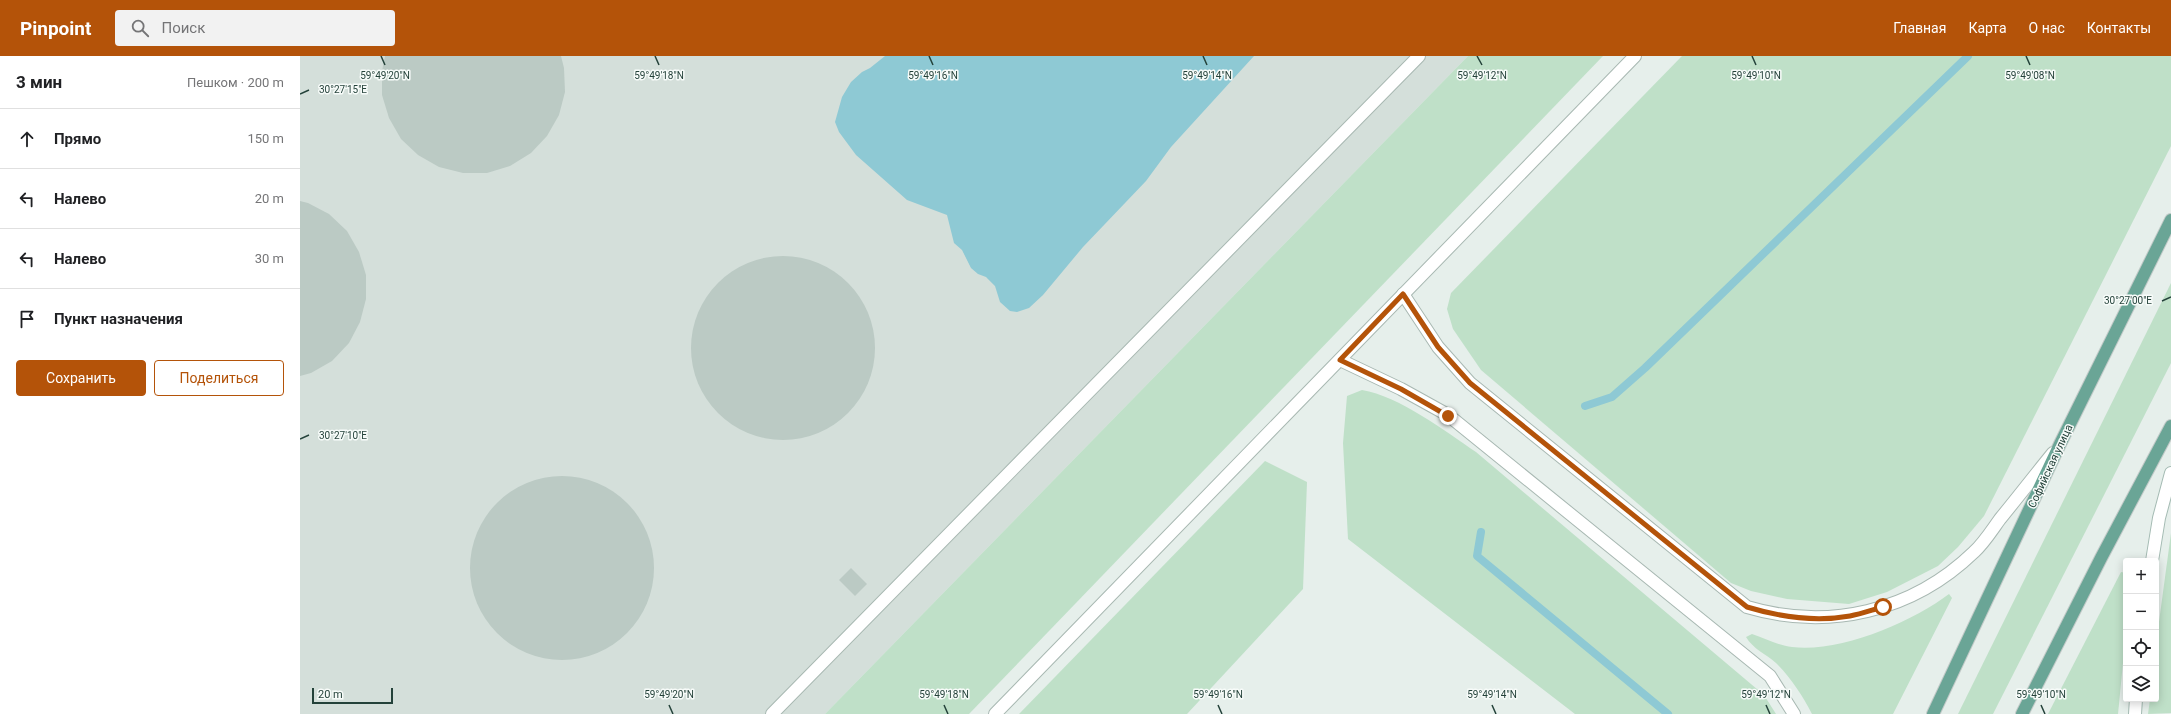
<!DOCTYPE html>
<html lang="ru">
<meta charset="utf-8">
<style>
:root{--surface:#fff;--page:#f2f2f2;--text:#202124;--muted:#757577;--line:#e0e0e0;--accent:#b45309}
body{margin:0;font-family:Roboto,sans-serif;background:var(--page);color:var(--text)}
.controls{position:absolute;right:12px;bottom:12px;display:grid;overflow:hidden;border-radius:4px;box-shadow:0 2px 10px #0003}
.controls button{width:36px;height:36px;display:grid;place-items:center;padding:0;border:0;border-bottom:1px solid var(--line);background:var(--surface);color:var(--text);font:20px sans-serif}
.scale{position:absolute;left:12px;bottom:10px;width:81px;box-sizing:border-box;padding-left:4px;border:2px solid #24423a;border-top:0;font-size:11px;line-height:14px;white-space:nowrap;color:#24423a;-webkit-text-stroke:3px #f7fbf9;paint-order:stroke}
.stop{position:absolute;width:12px;height:12px;margin:-9px;border:3px solid #b45309;border-radius:50%;background:#fff}
.stop.end{background:#b45309;border-color:#fff;box-shadow:0 1px 4px #0008}
.list{margin:0;padding:0;list-style:none}
h2{display:flex;justify-content:space-between;align-items:center;height:52px;margin:0;padding:0 16px;font-size:17px}
h2 small{font-size:13px;font-weight:400;color:var(--muted)}
.list li{display:grid;grid-template-columns:26px 1fr auto;gap:12px;align-items:center;box-sizing:border-box;height:60px;padding:0 16px;border-top:1px solid var(--line)}
.list b{display:block;font-size:15px;white-space:nowrap}
.list em{font-size:13px;font-style:normal;color:var(--muted)}
.actions{display:flex;gap:8px;padding:12px 16px}
.actions a{flex:1;padding:9px 0;border:1px solid var(--accent);border-radius:4px;text-align:center;font-size:14px;color:var(--accent)}
.actions .main{background:var(--accent);color:#fff}
.icon{flex:none;width:22px;height:22px;fill:none;stroke:currentColor;stroke-width:2;stroke-linecap:round;stroke-linejoin:round}
.map{position:relative;flex:none;width:1871px;height:658px;overflow:hidden}
header{display:flex;align-items:center;gap:24px;box-sizing:border-box;height:56px;padding:0 20px;background:var(--accent);color:#fff}
header strong{font-size:19px}
nav{display:flex;gap:22px;margin-inline-start:auto;font-size:14px}
.search{width:280px;height:36px;background:var(--page);display:flex;align-items:center;gap:10px;box-sizing:border-box;padding:0 14px;border-radius:4px;color:var(--muted);font-size:15px}
main{display:flex}
aside{flex:1;background:var(--surface)}
.map>svg:first-child{display:block}
.built{fill:#d4dfda}
.green{fill:#bfe0c8}
.water{fill:#8ec9d4}
.lines{fill:none;stroke-linecap:round;stroke-linejoin:round}
.stream{stroke:#8ec9d4;stroke-width:8}
.building{fill:#bbcac4}
.lane-casing{stroke:#a8b8b2;stroke-width:14}
.street-casing{stroke:#a8b8b2;stroke-width:14}
.secondary-casing{stroke:#a4bbb3;stroke-width:14}
.primary-casing{stroke:#c2cac8;stroke-width:14}
.lane{stroke:#fff;stroke-width:12}
.street{stroke:#fff;stroke-width:12}
.secondary{stroke:#fff;stroke-width:12}
.primary{stroke:#6aa596;stroke-width:12}
.route{stroke:#b45309;stroke-width:5}
.ticks{fill:none;stroke:#24423a;stroke-width:1.5}
.labels{text-anchor:middle;stroke-width:3;stroke-linejoin:round;paint-order:stroke}
.street-label{font-size:11px;fill:#24423a;stroke:#f7fbf9}
.ticks-label{font-size:10px;text-anchor:middle;fill:#24423a;stroke:#f7fbf9;stroke-width:3;stroke-linejoin:round;paint-order:stroke}
</style>
<header>
<strong>Pinpoint</strong>
<div class="search"><svg class="icon" aria-label="search" viewBox="0 0 24 24"><circle cx="10" cy="10" r="6"/><path d="M15 15l6 6"/></svg>Поиск</div>
<nav><a>Главная</a><a>Карта</a><a>О нас</a><a>Контакты</a></nav>
</header>
<main>
<aside>
<h2>3 мин<small>Пешком · 200 m</small></h2>
<ul class="list">
<li><svg class="icon" aria-label="ahead" viewBox="0 0 24 24"><path d="M12 20V5M6 11l6-6 6 6"/></svg><div><b>Прямо</b></div><em>150 m</em></li>
<li><svg class="icon" aria-label="left" viewBox="0 0 24 24"><path d="M17 20v-9H6M10 6l-5 5 5 5"/></svg><div><b>Налево</b></div><em>20 m</em></li>
<li><svg class="icon" aria-label="left" viewBox="0 0 24 24"><path d="M17 20v-9H6M10 6l-5 5 5 5"/></svg><div><b>Налево</b></div><em>30 m</em></li>
<li><svg class="icon" aria-label="arrive" viewBox="0 0 24 24"><path d="M6 21V4h12l-3 4 3 4H6"/></svg><div><b>Пункт назначения</b></div></li>
</ul>
<div class="actions"><a class="main">Сохранить</a><a>Поделиться</a></div>
</aside>
<div class="map">
<svg width="1871" height="658" viewBox="0 0 1871 658">
<rect width="100%" height="100%" fill="#e6efeb"/>
<polygon class="built" points="0,0 1168,0 525,658 0,658"/>
<g class="green">
<polygon points="1168,0 1303,0 669,658 525,658"/>
<polygon points="1382,0 1871,0 1871,90 1684,460 1658,491 1638,510 1587,536 1549,548 1487,543 1451,535 1431,527 1181,314 1153,273 1147,253 1151,237"/>
<polygon points="1871,227 1871,307 1693,658 1658,658"/>
<path d="M1062 334C1099 340 1145 375 1176 396L1464 639 1476 658H1275L1048 483 1043 387 1047 340Z"/>
<polygon points="965,405 1007,426 1003,533 887,658 719,658"/>
<polygon points="1871,477 1871,657 1848,658 1850,643 1856,643 1856,588"/>
<polygon points="1821,516 1826,517 1826,576 1818,658 1748,658"/>
<path d="M1649 538 1652 542 1593 658H1512C1503 640 1490 621 1476 607 1466 598 1453 593 1446 581L1452 578C1465 582 1479 590 1492 591 1540 597 1612 566 1649 538Z"/>
</g>
<polygon class="water" points="585,0 954,0 871,91 846,125 783,191 743,239 729,252 717,256 710,255 700,246 695,230 686,221 678,218 671,212 662,194 654,187 647,159 607,144 556,99 539,76 535,66 542,41 551,26 562,16 570,12"/>
<g class="lines">
<g class="stream">
<polyline points="1285,350 1312,341 1345,312 1668,0"/>
<polyline points="1181,476 1177,500 1368,658"/>
</g>
</g>
<g class="building">
<polygon points="85,0 261,0 264,12 265,36 259,59 247,80 231,97 210,110 187,117 163,117 139,111 118,99 101,83 89,62 82,39 82,15"/>
<polygon points="0,145 8,147 29,158 47,175 59,196 66,219 66,243 60,266 49,287 32,305 11,317 0,320"/>
<circle cx="483" cy="292" r="92"/>
<circle cx="262" cy="512" r="92"/>
<polygon points="551,512 567,528 555,540 539,524"/>
</g>
<g class="lines">
<defs>
<polyline id="lane" points="472,658 1119,0"/>
<g id="street">
<path d="M1103 238 1138 291 1170 327 1447 551C1528 575 1612 556 1674 496 1684 487 1692 474 1700 463 1718 441 1735 419 1753 397"/>
<polyline points="1040,304 1101,333 1148,359 1470,620 1494,658"/>
<polyline points="695,658 1335,0"/>
</g>
<g id="secondary">
<polyline points="1852,505 1859,462 1871,417"/>
<polyline points="1835,658 1836,643"/>
</g>
<g id="primary">
<polyline points="1633,658 1760,388 1871,164"/>
<polyline points="1722,658 1801,502 1871,370"/>
</g>
</defs>
<use href="#lane" class="lane-casing"/>
<use href="#street" class="street-casing"/>
<use href="#secondary" class="secondary-casing"/>
<use href="#primary" class="primary-casing"/>
<use href="#lane" class="lane"/>
<use href="#street" class="street"/>
<use href="#secondary" class="secondary"/>
<use href="#primary" class="primary"/>
</g>
<g class="lines">
<path class="route" d="M1148 360 1101 333 1040 304 1103 238 1138 291 1170 327 1447 551C1480 561 1516 566 1550 560 1561 558 1572 554 1583 551"/>
</g>
<path class="ticks" d="M81 0 85 9M355 0 359 9M629 0 633 9M903 0 907 9M1177 0 1182 9M1452 0 1456 9M1726 0 1730 9M0 38 9 34M1862 245 1871 241M0 383 9 379M369 649 373 658M644 649 648 658M918 649 922 658M1192 649 1196 658M1466 649 1470 658M1741 649 1745 658"/>
<g class="labels">
<g class="street-label">
<text transform="translate(1750 410) rotate(-65)" y="4">Софийская улица</text>
</g>
</g>
<g class="ticks-label">
<text x="85" y="23">59°49'20"N</text>
<text x="359" y="23">59°49'18"N</text>
<text x="907" y="23">59°49'14"N</text>
<text x="1182" y="23">59°49'12"N</text>
<text x="1456" y="23">59°49'10"N</text>
<text x="1730" y="23">59°49'08"N</text>
<text x="633" y="23">59°49'16"N</text>
<text x="43" y="37">30°27'15"E</text>
<text x="1828" y="248">30°27'00"E</text>
<text x="43" y="383">30°27'10"E</text>
<text x="369" y="642">59°49'20"N</text>
<text x="644" y="642">59°49'18"N</text>
<text x="918" y="642">59°49'16"N</text>
<text x="1192" y="642">59°49'14"N</text>
<text x="1466" y="642">59°49'12"N</text>
<text x="1741" y="642">59°49'10"N</text>
</g>
</svg>
<div class="controls">
<button>+</button>
<button>−</button>
<button><svg class="icon" aria-label="locate" viewBox="0 0 24 24"><circle cx="12" cy="12" r="6"/><path d="M12 2v4M12 18v4M2 12h4M18 12h4"/></svg></button>
<button><svg class="icon" aria-label="layers" viewBox="0 0 24 24"><path d="M12 4l9 5-9 5-9-5zM3 14l9 5 9-5"/></svg></button>
</div>
<div class="scale">20 m</div>
<div class="stop" style="left:1583px;top:551px"></div>
<div class="stop end" style="left:1148px;top:360px"></div>
</div>
</main>
